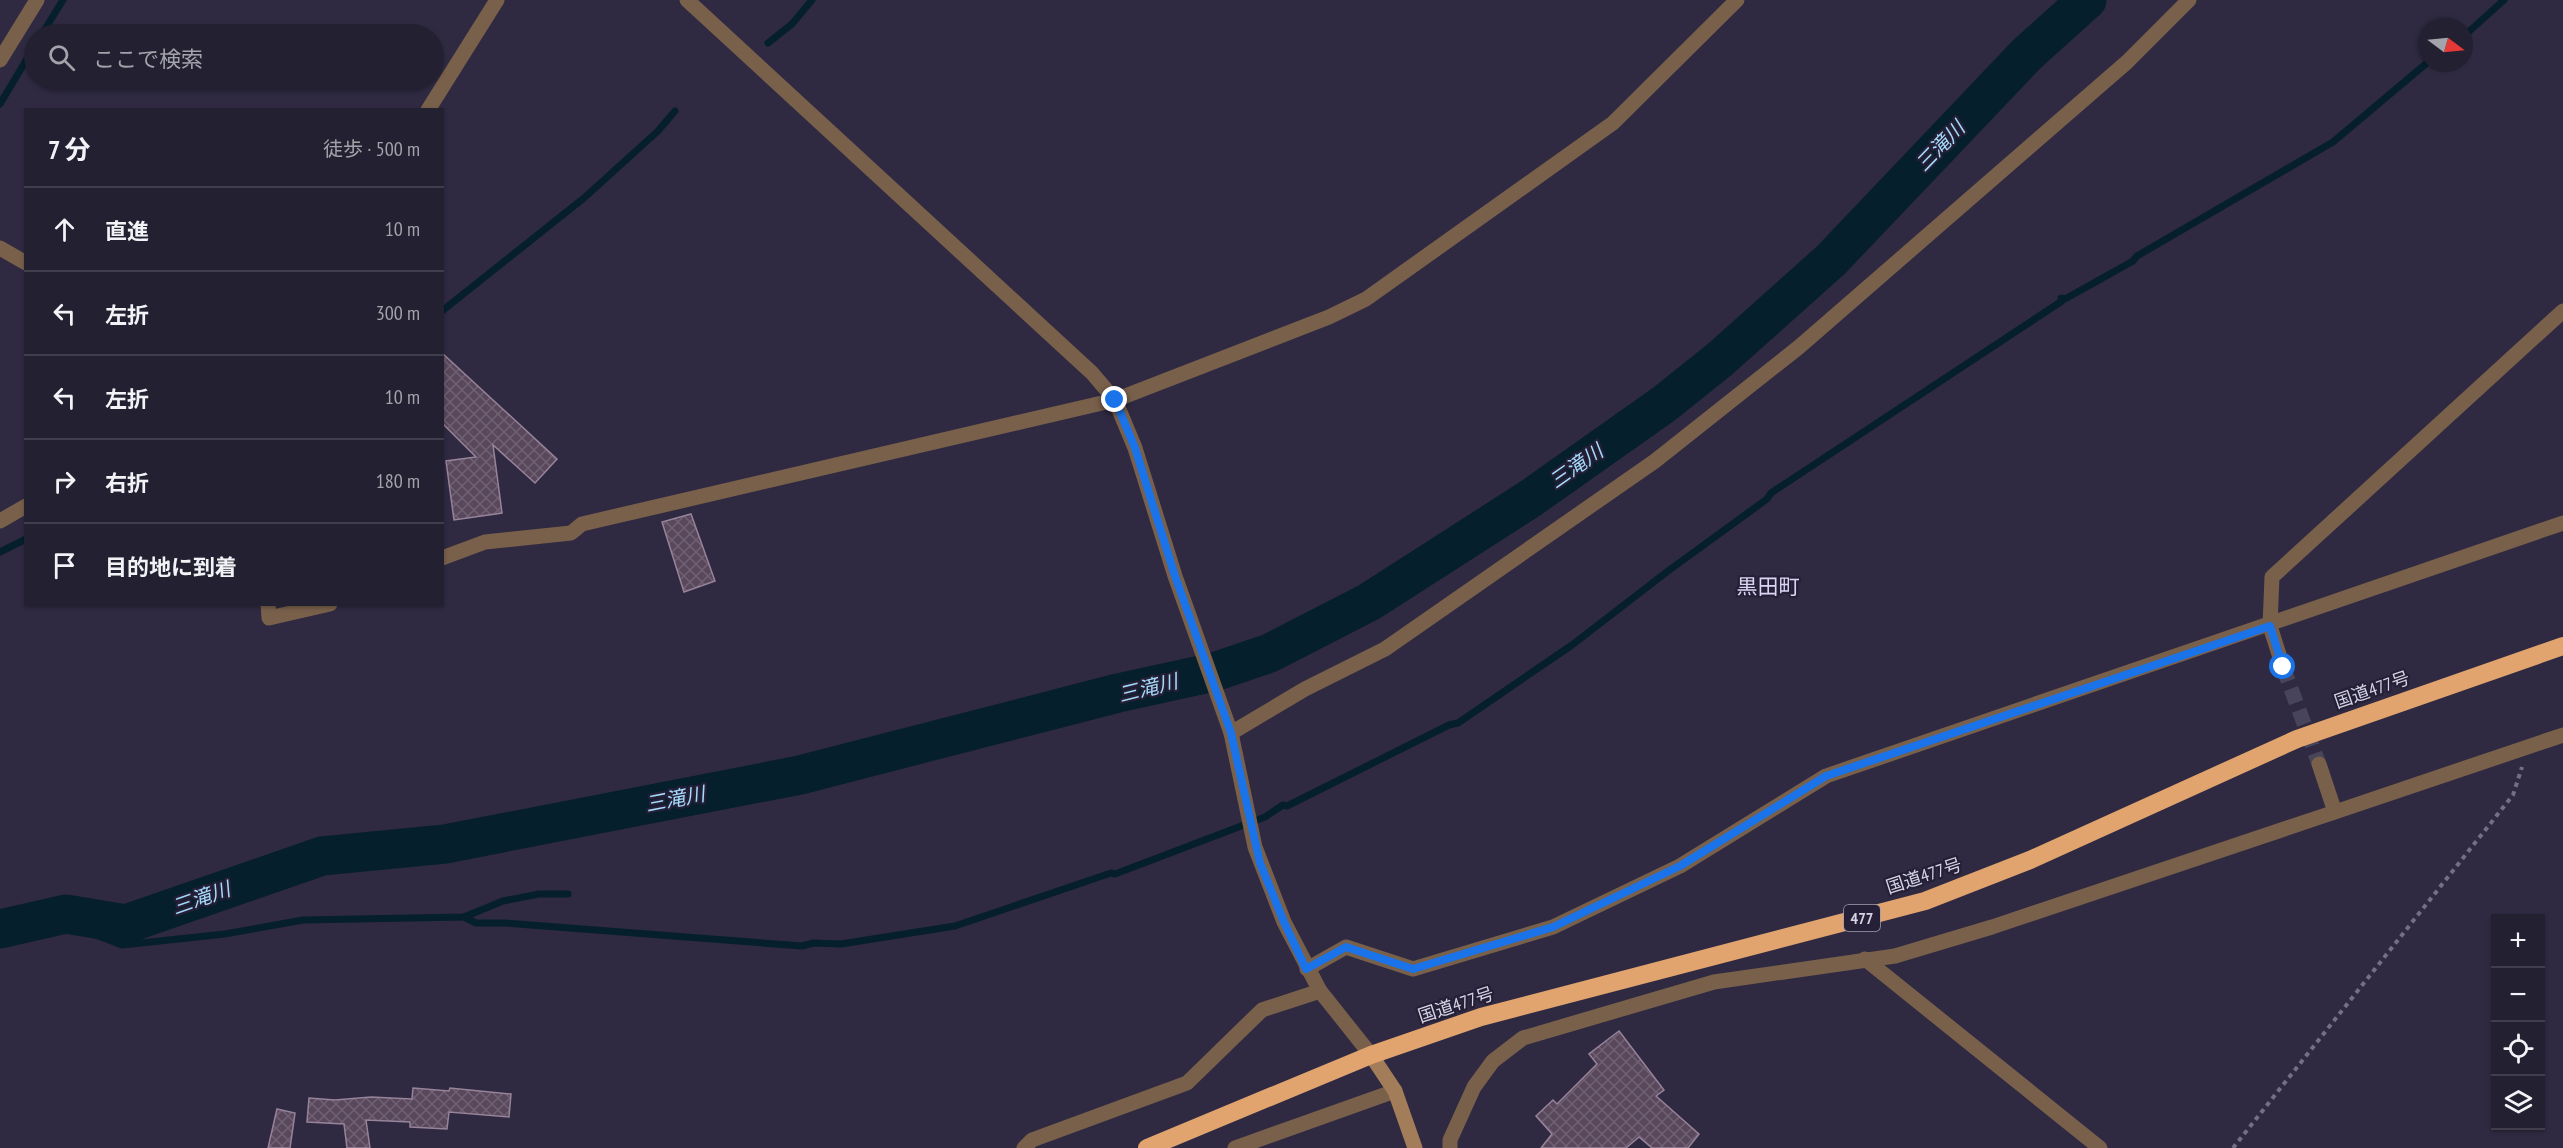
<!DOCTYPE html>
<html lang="ja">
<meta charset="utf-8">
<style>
:root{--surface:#232031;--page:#2b2839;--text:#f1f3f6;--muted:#a3a3ab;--line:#403e4d}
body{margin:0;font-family:"PT Sans Narrow","Noto Sans JP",sans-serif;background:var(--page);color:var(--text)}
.controls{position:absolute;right:18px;bottom:18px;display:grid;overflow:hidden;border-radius:0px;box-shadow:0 2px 4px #0004}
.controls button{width:54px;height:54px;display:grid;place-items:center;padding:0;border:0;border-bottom:2px solid var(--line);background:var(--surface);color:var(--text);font:30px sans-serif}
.compass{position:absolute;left:2419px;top:18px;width:54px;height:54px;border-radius:50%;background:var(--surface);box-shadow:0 2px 4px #0004;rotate:106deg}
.stop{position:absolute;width:18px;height:18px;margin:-14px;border:4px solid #1a73e8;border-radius:50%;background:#fff}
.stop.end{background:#1a73e8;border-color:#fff;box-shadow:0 2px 6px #0008}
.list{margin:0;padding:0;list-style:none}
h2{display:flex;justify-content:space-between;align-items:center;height:78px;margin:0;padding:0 24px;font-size:26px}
h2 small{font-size:20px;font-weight:400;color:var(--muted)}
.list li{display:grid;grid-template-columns:39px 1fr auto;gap:18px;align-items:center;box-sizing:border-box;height:84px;padding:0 24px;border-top:2px solid var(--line)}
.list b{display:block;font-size:22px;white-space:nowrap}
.list em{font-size:20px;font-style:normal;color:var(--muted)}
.icon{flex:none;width:33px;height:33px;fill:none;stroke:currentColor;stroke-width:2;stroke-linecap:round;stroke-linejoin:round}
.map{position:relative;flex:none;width:2563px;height:1148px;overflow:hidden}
.search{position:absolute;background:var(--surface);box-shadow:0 2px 4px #0004;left:24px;top:24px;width:420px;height:66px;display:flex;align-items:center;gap:15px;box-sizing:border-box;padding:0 21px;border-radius:33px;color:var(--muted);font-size:22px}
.panel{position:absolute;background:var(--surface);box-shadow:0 2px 4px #0004;left:24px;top:108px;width:420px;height:498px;border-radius:0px}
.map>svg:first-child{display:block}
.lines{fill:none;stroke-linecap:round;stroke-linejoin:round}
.stream{stroke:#051f2c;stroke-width:7}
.river{stroke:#051f2c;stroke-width:39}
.building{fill:url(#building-cross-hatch);stroke:#97839a;stroke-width:1.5}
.street-tunnel{stroke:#484459;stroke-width:15;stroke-dasharray:15 8;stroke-linecap:butt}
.path{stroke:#747084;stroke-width:4;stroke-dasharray:4.5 4.5;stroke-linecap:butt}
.street{stroke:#79604b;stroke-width:15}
.secondary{stroke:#a37c5a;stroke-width:15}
.highway{stroke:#e1a46f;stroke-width:18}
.route{stroke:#1a73e8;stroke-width:8}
.labels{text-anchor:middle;stroke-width:4.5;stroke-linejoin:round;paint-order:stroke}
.shield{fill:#252037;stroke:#a19eaf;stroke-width:1.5}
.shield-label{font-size:16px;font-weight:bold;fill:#d6d4e3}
.street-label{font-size:18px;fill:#d6d4e3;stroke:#252037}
.water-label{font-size:20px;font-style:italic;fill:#a4dafa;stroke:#252037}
.quarter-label{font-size:21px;fill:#dad5f3;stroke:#252037}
</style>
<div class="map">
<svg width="2563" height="1148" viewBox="0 0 2563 1148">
<defs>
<pattern id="building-cross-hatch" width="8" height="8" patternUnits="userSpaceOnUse" patternTransform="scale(1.5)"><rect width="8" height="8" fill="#59475c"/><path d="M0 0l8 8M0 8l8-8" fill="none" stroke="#706173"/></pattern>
</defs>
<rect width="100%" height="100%" fill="#2f2a41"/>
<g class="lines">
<g class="stream">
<polyline points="42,34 63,0"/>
<polyline points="2464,36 2504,0"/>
<polyline points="768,43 792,24 812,0"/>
<polyline points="0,104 34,47"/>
<polyline points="442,311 584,198 658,131 675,111"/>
<polyline points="0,552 26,539"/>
<polyline points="66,914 93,934 122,945 225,934 303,920 464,917 503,901 539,894 568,894"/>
<polyline points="464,917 476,923 505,923 802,946 814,943 841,944 955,926 1111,873 1115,874 1265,817 1283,805 1287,806 1449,725 1458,723 1572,645 1668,571 1767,499 1771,493 2062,301 2061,298 2065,299 2133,261 2137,256 2333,142 2428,62"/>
</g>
<polyline class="river" points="0,929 66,914 126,924 322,856 445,844 800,775 1118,693 1214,672 1270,653 1369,602 1531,498 1664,404 1719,360 1831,260 2027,54 2087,0"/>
</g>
<g class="building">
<polygon points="442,353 557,459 535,483 493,445 502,513 454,520 446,461 476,457 442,423"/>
<polygon points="691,514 715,581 684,592 662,522"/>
<polygon points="1619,1031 1664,1090 1656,1096 1699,1134 1688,1148 1652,1148 1639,1137 1626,1148 1541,1148 1552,1134 1536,1116 1553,1100 1557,1104 1597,1064 1589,1054"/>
<polygon points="413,1088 449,1091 450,1088 511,1094 509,1117 449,1112 447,1129 410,1127 410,1122 366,1120 370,1148 347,1148 344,1124 307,1122 309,1098 335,1100 371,1097 412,1099"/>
<polygon points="277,1109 295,1113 290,1148 268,1148"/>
</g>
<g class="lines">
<polyline class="street-tunnel" points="2283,667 2319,764"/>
<polyline class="path" points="2233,1148 2513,795 2522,767"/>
<g class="street">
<polyline points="687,0 1092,373 1115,400 1135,448 1175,576 1231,733 1255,847 1284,922 1320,991 1371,1055"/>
<polyline points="0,60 37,0"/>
<polyline points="428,110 497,0"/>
<polyline points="0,248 26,263"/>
<polyline points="0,521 26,506"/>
<polyline points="442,558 485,542 571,533 582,524 1115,400 1329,317 1366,299 1613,123 1737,0"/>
<polyline points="268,604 269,618 330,604"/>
<polyline points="2283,667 2270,626 2272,577 2563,311"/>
<polyline points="1231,733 1305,689 1385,649 1655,461 1799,347 2127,62 2189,0"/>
<polyline points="2335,812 2563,735"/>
<polyline points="1865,959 2100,1148"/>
<polyline points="1307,969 1346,947 1413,969 1553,927 1680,866 1826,776 2563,523"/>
<polyline points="1024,1148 1032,1140 1187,1083 1262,1010 1320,991"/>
<polyline points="1235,1148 1395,1091"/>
<polyline points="1450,1148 1450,1140 1474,1087 1493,1061 1523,1038 1714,982 1895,956 1992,927 2335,812 2319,764"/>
</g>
<polyline class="secondary" points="1371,1055 1395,1091 1415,1148"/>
<polyline class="highway" points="1147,1148 1371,1055 1481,1017 1925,901 2030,860 2297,739 2563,646"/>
</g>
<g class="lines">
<polyline class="route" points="1115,400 1135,448 1175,576 1231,733 1260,863 1284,922 1306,969 1346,947 1413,969 1553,927 1680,866 1826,776 2270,626 2283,667"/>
</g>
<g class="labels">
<rect class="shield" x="1844" y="905" width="36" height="26" rx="4.5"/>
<g class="shield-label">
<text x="1862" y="924">477</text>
</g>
<g class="street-label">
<text transform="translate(2372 690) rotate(-19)" y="6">国道477号</text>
<text transform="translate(1924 876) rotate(-18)" y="6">国道477号</text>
<text transform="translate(1456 1005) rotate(-18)" y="6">国道477号</text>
</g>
<g class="water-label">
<text transform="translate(1940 146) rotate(-46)" y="7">三滝川</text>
<text transform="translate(1576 466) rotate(-35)" y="7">三滝川</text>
<text transform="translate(1148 688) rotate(-14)" y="7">三滝川</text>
<text transform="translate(675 799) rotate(-11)" y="7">三滝川</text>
<text transform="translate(201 898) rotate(-19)" y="7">三滝川</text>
</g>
<g class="quarter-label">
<text x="1768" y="594">黒田町</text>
</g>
</g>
</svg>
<div class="controls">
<button>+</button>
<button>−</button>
<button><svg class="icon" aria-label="locate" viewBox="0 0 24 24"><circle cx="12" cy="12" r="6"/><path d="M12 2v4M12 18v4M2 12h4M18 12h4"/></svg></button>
<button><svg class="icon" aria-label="layers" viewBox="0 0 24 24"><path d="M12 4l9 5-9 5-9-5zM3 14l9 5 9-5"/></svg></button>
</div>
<svg class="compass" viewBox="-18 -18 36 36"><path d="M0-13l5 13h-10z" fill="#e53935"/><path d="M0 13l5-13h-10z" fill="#a3a3ab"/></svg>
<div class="stop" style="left:2283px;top:667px"></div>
<div class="stop end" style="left:1115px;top:400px"></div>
<div class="search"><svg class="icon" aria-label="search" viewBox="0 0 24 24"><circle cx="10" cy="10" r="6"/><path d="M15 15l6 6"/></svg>ここで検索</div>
<section class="panel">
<h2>7 分<small>徒歩 · 500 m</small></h2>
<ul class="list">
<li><svg class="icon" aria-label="ahead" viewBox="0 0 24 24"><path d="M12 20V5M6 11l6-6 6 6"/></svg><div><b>直進</b></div><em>10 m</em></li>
<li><svg class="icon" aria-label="left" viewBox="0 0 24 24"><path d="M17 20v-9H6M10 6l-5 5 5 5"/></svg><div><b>左折</b></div><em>300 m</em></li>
<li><svg class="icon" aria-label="left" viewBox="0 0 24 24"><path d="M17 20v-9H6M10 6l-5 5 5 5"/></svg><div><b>左折</b></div><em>10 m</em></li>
<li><svg class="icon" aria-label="right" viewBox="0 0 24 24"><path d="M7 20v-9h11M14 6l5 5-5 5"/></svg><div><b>右折</b></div><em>180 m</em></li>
<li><svg class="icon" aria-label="arrive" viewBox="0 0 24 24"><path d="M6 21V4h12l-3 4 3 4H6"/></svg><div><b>目的地に到着</b></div></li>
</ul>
</section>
</div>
